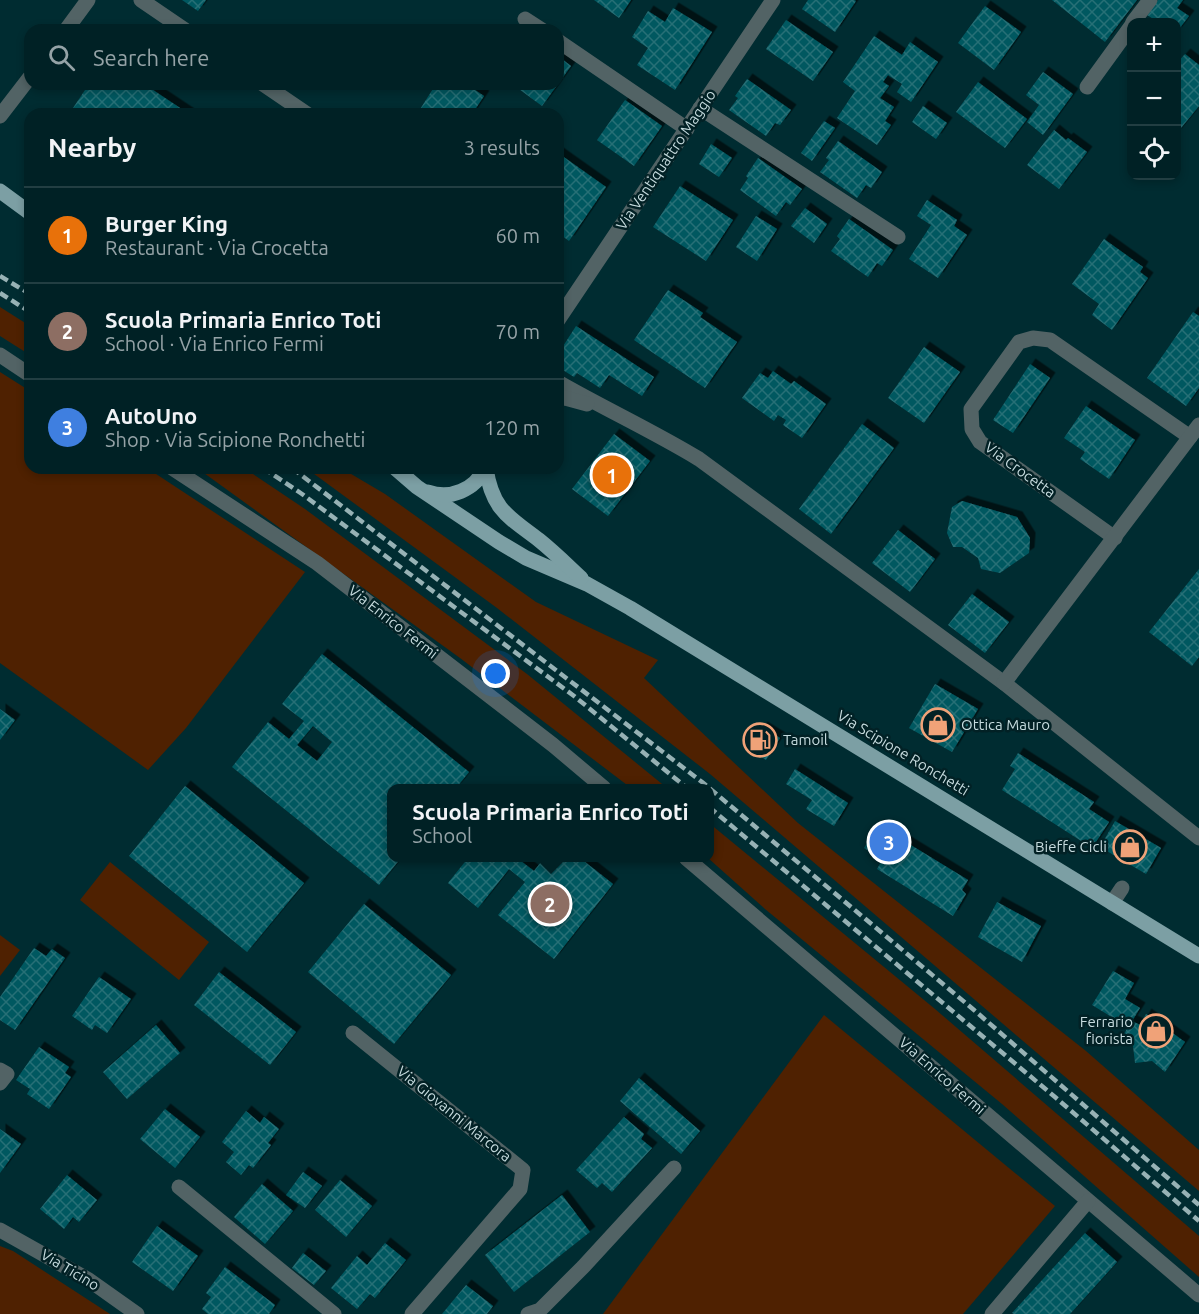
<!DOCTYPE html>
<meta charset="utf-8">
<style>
:root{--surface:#002125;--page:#0a292d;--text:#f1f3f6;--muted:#95a3a7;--line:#223e42;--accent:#db2777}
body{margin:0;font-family:Ubuntu,sans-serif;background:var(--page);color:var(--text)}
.controls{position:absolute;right:18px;top:18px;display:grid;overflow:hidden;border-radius:12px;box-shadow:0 3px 9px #0003}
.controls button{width:54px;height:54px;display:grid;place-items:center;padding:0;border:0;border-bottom:2px solid var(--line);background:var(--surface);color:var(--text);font:30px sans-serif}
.you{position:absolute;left:496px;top:674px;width:21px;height:21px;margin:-15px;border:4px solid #fff;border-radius:50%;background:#1a73e8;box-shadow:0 0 0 9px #1a73e833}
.badge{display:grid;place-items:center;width:39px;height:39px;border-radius:50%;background:var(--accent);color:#fff;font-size:20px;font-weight:700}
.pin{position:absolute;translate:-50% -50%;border:3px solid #fff;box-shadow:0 2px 6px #0006}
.popup{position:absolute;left:387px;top:784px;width:327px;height:78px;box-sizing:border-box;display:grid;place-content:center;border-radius:12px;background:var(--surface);filter:drop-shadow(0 2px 4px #0005);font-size:20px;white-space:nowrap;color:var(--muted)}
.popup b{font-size:22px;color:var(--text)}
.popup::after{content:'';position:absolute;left:50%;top:100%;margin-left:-12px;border:12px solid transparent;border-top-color:var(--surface)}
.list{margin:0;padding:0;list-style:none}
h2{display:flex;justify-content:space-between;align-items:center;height:78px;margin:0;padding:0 24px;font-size:26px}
h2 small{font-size:20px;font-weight:400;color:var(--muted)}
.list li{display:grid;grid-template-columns:39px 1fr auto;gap:18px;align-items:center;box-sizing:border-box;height:96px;padding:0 24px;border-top:2px solid var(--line)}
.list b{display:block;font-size:22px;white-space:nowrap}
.list p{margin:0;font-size:20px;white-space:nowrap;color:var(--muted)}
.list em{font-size:20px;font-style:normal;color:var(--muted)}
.icon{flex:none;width:33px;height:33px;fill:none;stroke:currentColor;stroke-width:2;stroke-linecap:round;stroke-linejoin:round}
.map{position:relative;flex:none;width:1199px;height:1314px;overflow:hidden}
.search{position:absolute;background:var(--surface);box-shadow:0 3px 9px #0003;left:24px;top:24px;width:540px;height:66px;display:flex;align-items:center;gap:15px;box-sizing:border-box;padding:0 21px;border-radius:18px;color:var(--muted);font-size:22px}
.panel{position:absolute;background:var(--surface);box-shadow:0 3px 9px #0003;left:24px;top:108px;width:540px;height:366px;border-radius:18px}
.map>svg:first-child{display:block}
.green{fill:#4f2101}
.building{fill:url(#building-cross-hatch);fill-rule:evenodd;filter:url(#shadow)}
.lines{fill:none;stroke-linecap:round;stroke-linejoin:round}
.minor{stroke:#526365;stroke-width:15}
.major{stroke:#7c9fa4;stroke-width:15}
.rail{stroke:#97b2b5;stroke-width:4.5;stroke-dasharray:9 4.5;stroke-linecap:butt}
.labels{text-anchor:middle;stroke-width:5;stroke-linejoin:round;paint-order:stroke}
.street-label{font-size:15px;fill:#c6dbde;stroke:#022125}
.poi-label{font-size:15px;fill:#c6dbde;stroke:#022125;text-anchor:start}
</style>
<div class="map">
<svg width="1199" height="1314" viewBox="0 0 1199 1314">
<defs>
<pattern id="building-cross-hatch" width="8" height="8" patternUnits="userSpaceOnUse" patternTransform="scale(1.5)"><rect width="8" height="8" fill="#035860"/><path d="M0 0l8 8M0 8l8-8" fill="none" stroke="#266f76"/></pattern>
<filter id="shadow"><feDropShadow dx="5.5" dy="-5.5" stdDeviation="0" flood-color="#0009"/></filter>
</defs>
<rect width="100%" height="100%" fill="#002c31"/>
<g class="green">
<polygon points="0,307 30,326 30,355 0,336"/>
<polygon points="0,372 30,391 30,468 147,468 305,572 186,728 148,770 0,663"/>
<polygon points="197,468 244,468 305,509 527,674 667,788 631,788 460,658"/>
<polygon points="306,468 341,468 385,494 536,602 658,660 644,678 798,823 1086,1051 1199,1150 1199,1191 710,774 497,608"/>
<polygon points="709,823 935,1009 1199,1236 1199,1277 1002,1104 765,909 708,858"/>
<polygon points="110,862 209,942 179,980 80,900"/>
<polygon points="0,935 20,950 0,976"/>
<polygon points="824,1015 1055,1206 963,1314 603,1314"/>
<polygon points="0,1246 13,1251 110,1314 0,1314"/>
</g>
<g class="building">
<polygon points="182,0 206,0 198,11"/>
<polygon points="594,0 631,0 619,18"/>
<polygon points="808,0 854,0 856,1 835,32 802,9"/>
<polygon points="1052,0 1137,0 1105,42"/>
<polygon points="1158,0 1183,0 1177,8 1189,16 1176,33 1176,22 1158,22 1147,15"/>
<polygon points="985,6 1021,32 994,70 958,43"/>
<polygon points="673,8 712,32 675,90 637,65 648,48 632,37 648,11 665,22"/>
<polygon points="786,20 833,52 813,81 766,49"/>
<polygon points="874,36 902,55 910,42 938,62 911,102 897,92 902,84 888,75 883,82 889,86 880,98 894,107 885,121 891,125 877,145 837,118 855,91 843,82"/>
<polygon points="1185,54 1199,65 1199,106 1176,134 1176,64"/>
<polygon points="558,56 571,66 542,106 512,84 558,84"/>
<polygon points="1043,72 1073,94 1043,135 1027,122 1039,105 1026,95"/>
<polygon points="747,79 791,110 780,125 775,123 766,136 729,110 738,98 735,96"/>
<polygon points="978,82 1027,119 1005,148 956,112"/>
<polygon points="89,84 144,84 189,114 69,114"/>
<polygon points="436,84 452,84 457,87 459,84 466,84 484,96 472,114 417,114"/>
<polygon points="625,100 662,126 634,166 597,140"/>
<polygon points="923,106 947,123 936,139 912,122"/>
<polygon points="824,121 835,128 812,161 801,153"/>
<polygon points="1054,130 1066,140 1068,138 1087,152 1059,189 1027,165"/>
<polygon points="838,141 882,172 871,188 866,185 857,198 820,172 829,160 826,158"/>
<polygon points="711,144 732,158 719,177 699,164"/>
<polygon points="558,153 606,187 569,241 558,233"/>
<polygon points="758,158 802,189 790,205 786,202 776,216 740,190 748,178 746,176"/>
<polygon points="680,186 733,220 706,261 653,227"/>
<polygon points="927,200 957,220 954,226 967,235 938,278 909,259 931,225 917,216"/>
<polygon points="805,208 827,224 814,243 791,226"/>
<polygon points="756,216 777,229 757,261 736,247"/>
<polygon points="849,219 893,250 882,266 877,263 868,277 831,251 840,239 837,236"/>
<polygon points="1104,239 1143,267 1140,272 1148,278 1112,330 1092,315 1099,304 1072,284"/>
<polygon points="668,290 703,313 700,317 737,342 705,388 634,340"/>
<polygon points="1193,312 1199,316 1199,388 1186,406 1147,378"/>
<polygon points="576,326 654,377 642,396 609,375 600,388 577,373 574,377 558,367 558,354"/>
<polygon points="924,347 960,372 924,423 888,398"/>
<polygon points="1030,364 1050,378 1013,433 993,420"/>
<polygon points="773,371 791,384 794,381 826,404 802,438 783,425 786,420 778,415 774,421 742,398 760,373 768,378"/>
<polygon points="1086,406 1135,440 1109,479 1080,459 1085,452 1064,438"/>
<polygon points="862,424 894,448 831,534 799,509"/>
<polygon points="614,434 650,461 608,516 572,489"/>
<polygon points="962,501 1017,517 1030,538 1029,553 1000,573 981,569 978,558 962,547 953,547 947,533 952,507"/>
<polygon points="898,530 935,559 910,592 872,563"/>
<polygon points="1199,569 1199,657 1192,666 1149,632"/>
<polygon points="972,594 1009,622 985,653 948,625"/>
<path d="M322 654 469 772 456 788H391V858H401L379 885 232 767 268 722 289 739 304 721 282 704ZM313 726 332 742 317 761 297 745Z"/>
<polygon points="935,684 978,709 952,752 909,728"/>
<polygon points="0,709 15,720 0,740"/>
<polygon points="762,727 780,738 766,760 749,749"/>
<polygon points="1018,753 1094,802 1089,809 1109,822 1092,848 1002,790 1015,769 1010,766"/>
<polygon points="795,769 848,803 834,826 806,809 812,800 786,784"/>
<polygon points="185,786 304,883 247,952 129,856"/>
<polygon points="1115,821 1161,848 1146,874 1100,847"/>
<polygon points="878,825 968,880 962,890 966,894 953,916 877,869 882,860 864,848"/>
<polygon points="468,858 517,858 534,871 544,858 580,858 613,884 554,959 498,915 525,882 509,869 478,908 448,883"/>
<polygon points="997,902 1041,926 1022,962 978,937"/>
<polygon points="364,904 451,975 394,1044 308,972"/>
<polygon points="34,948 46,956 52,949 65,958 15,1030 0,1020 0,997"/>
<polygon points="1113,971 1134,983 1125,999 1140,1008 1132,1021 1140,1025 1146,1014 1185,1042 1165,1072 1152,1061 1135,1063 1133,1046 1121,1039 1128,1027 1092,1005"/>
<polygon points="219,972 296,1032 270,1065 194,1005"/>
<polygon points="99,977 131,999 107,1033 95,1025 92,1030 72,1016"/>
<polygon points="156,1025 180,1053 127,1099 103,1072"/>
<polygon points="39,1047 69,1067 65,1073 71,1077 49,1109 27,1094 30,1089 16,1080"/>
<polygon points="639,1078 700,1131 681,1154 620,1101"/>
<polygon points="165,1109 200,1137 175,1168 140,1139"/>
<polygon points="246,1111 260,1123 264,1117 279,1129 268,1143 271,1145 253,1168 249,1165 241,1175 226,1162 234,1152 222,1142"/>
<polygon points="624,1117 644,1134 641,1139 652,1148 612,1192 602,1183 597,1188 576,1170"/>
<polygon points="0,1129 21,1144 0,1173"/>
<polygon points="303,1172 322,1186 305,1208 286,1195"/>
<polygon points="67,1175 97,1200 79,1222 73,1217 64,1229 40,1209"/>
<polygon points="340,1180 372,1206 346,1237 315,1210"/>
<polygon points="262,1184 293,1211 265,1244 234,1217"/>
<polygon points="562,1195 590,1232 514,1292 485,1255"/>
<polygon points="157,1226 198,1256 173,1291 132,1262"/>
<polygon points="1085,1233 1117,1262 1070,1314 1014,1314 1012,1313"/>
<polygon points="385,1243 406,1260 375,1298 370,1294 357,1309 331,1288 357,1256 367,1265"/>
<polygon points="303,1253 326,1271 314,1285 292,1268"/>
<polygon points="225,1267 275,1305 269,1314 208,1314 202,1309 211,1297 206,1293"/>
<polygon points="466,1285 493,1306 487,1314 442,1314"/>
</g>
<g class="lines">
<g class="minor">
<polyline points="141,0 185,30"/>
<polyline points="525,19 542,30"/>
<polyline points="1133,22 1150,0"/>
<polyline points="66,30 88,0"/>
<polyline points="558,41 687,129"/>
<polyline points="263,84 307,114"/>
<polyline points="1087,87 1132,25"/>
<polyline points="700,108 898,237"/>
<polyline points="0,116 30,77"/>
<polyline points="558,320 773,0"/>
<polyline points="0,355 30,375"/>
<path d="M558 382C605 409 653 431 699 459L1004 683 1199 838"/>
<polyline points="558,399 565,398 587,404"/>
<polyline points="172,468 317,563 553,745 604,788"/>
<polyline points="1115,538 980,442 972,429 971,409 1019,342 1033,338 1050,340 1190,437"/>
<polyline points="1004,683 1199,425"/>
<polyline points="686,858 1199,1295"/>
<polyline points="1112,903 1122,888"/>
<polyline points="353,1033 523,1170 520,1189 412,1314"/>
<polyline points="0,1070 7,1074 0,1083"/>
<polyline points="179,1187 334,1314"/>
<polyline points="0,1230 89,1280 137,1314"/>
<polyline points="528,1314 540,1310 583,1267 674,1168"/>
<polyline points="992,1314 1088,1201"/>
</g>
<g class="major">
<polyline points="0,191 30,213"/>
<polyline points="395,468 417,487 499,542 526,558 587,584 630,608 1199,956"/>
<path d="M486 468C492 510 509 517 539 540 554 552 567 565 581 578"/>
<path d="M428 492C450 500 475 490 485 468"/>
</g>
<g class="rail">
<polyline points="0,276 30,294"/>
<polyline points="0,293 30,312"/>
<polyline points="263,468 302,494 574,696 687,788"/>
<polyline points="292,468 702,782 974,1010 1199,1205"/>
<polyline points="709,807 1055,1097 1199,1221"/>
</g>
</g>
<defs>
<symbol id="shop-ring" viewBox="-11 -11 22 22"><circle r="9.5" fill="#022125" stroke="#f0a278" stroke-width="1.5"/><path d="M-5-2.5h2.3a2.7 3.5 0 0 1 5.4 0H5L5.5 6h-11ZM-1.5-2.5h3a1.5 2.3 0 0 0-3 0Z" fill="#f0a278"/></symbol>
<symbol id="fuel-ring" viewBox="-11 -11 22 22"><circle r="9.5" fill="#022125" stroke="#f0a278" stroke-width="1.5"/><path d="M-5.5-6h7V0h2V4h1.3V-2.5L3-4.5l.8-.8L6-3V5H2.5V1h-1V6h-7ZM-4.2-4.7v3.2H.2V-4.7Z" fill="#f0a278"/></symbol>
</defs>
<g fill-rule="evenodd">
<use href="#shop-ring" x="919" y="706" width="38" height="38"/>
<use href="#fuel-ring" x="741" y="721" width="38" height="38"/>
<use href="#shop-ring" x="1111" y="828" width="38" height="38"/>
<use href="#shop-ring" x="1137" y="1012" width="38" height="38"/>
</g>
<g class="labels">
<g class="street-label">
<text transform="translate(666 160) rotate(-56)" y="5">Via Ventiquattro Maggio</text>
<text transform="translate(1020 470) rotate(36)" y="5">Via Crocetta</text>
<text transform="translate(393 622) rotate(38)" y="5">Via Enrico Fermi</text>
<text transform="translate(903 753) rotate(31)" y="5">Via Scipione Ronchetti</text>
<text transform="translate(942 1076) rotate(41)" y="5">Via Enrico Fermi</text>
<text transform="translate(454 1114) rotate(39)" y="5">Via Giovanni Marcora</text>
<text transform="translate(70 1270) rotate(31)" y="5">Via Ticino</text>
</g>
<g class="poi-label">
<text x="961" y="730">Ottica Mauro</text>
<text x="783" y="745">Tamoil</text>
<text x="1107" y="852" text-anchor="end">Bieffe Cicli</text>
<text x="1133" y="1027" text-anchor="end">Ferrario<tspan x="1133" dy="17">fiorista</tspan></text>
</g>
</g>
</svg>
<div class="controls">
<button>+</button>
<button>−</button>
<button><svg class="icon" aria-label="locate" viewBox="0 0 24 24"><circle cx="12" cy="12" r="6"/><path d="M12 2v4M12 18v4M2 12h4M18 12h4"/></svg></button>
</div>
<div class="you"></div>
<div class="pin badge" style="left:612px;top:475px;background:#e8710a">1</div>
<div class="pin badge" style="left:550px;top:904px;background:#8d6e63">2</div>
<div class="popup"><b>Scuola Primaria Enrico Toti</b>School</div>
<div class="pin badge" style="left:889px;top:842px;background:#3f7fe0">3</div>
<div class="search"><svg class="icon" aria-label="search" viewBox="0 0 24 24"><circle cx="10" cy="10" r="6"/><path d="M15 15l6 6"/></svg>Search here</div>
<section class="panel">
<h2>Nearby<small>3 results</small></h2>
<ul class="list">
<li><span class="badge" style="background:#e8710a">1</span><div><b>Burger King</b><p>Restaurant · Via Crocetta</p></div><em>60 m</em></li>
<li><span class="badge" style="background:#8d6e63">2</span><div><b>Scuola Primaria Enrico Toti</b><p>School · Via Enrico Fermi</p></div><em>70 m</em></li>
<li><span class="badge" style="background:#3f7fe0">3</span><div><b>AutoUno</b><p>Shop · Via Scipione Ronchetti</p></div><em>120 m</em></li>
</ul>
</section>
</div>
